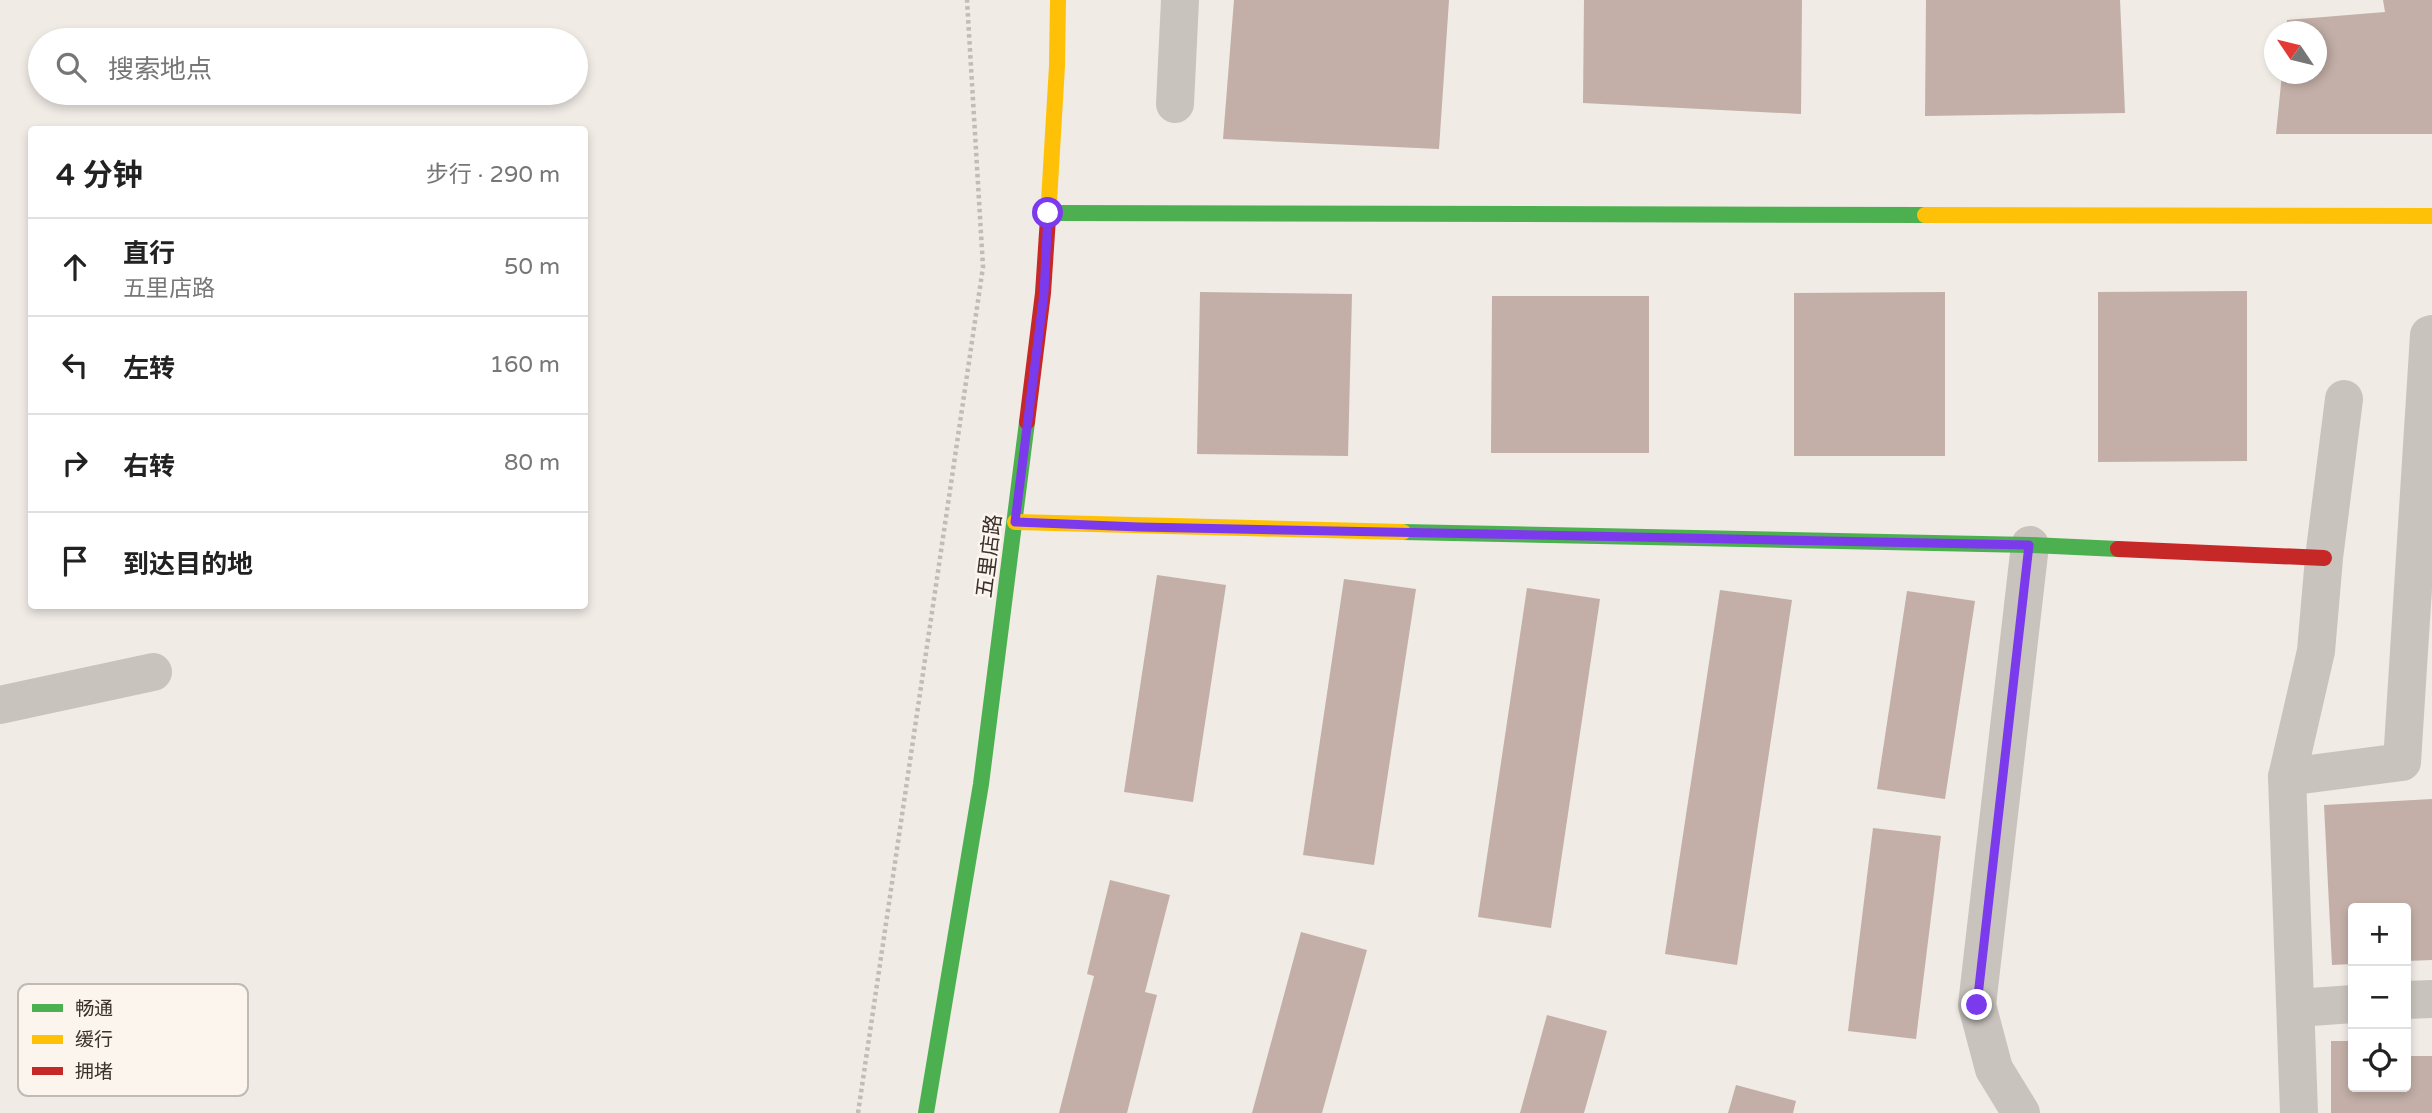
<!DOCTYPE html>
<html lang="zh">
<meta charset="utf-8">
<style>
:root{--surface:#fff;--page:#f2f2f2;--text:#222;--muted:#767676;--line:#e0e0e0}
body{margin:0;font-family:"Varela Round","Noto Sans SC",sans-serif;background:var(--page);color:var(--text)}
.controls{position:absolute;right:21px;bottom:21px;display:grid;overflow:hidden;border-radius:7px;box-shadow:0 4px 10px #0003}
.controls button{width:63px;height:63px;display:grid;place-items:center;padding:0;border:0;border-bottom:2px solid var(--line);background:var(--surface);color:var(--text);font:35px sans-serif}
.compass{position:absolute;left:2264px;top:21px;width:63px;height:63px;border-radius:50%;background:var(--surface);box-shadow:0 4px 10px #0003;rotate:305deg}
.stop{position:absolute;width:21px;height:21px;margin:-16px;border:5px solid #7c3aed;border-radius:50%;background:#fff}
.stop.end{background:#7c3aed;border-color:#fff;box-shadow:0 2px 7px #0008}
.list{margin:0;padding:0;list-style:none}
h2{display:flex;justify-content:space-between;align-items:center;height:91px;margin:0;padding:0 28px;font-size:30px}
h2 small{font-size:23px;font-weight:400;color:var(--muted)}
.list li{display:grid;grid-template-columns:46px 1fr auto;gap:21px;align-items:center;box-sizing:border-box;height:98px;padding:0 28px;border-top:2px solid var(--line)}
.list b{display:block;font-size:26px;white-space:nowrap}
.list p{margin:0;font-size:23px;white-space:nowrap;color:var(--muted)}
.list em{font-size:23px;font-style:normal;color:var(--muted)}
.icon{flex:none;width:38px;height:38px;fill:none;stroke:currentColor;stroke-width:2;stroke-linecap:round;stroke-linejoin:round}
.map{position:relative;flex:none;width:2432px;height:1113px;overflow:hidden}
.search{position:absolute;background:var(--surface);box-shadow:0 4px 10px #0003;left:28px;top:28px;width:560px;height:77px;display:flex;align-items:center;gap:18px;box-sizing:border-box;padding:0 24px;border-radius:38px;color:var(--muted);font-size:26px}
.panel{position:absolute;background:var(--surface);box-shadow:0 4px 10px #0003;left:28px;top:126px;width:560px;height:483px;border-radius:7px}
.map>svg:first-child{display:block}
.building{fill:#c3afa7}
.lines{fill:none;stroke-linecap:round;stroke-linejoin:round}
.path{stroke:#c2bbb6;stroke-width:4.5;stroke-dasharray:3.5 3.5;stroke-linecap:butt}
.street{stroke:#c9c3be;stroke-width:38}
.fast{stroke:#4caf50;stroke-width:16}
.slow{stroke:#ffc107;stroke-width:16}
.jam{stroke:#c62828;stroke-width:16}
.route{stroke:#7c3aed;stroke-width:9}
.labels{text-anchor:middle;stroke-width:5;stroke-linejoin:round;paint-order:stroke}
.street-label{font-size:21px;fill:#3b302b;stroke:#fbf5ee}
.key{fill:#fbf5ee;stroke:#c1bab4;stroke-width:2}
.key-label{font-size:19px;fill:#3b302b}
</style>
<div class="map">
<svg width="2432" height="1113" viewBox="0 0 2432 1113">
<rect width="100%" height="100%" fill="#f0ebe5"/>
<g class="building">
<polygon points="1234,0 1449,0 1439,149 1223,139"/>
<polygon points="1584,0 1802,0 1801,114 1583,103"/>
<polygon points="1926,0 2120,0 2125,113 1925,116"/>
<polygon points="2383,0 2432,0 2432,134 2276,134 2282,74 2316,74 2316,32 2286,32 2287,20 2385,12"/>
<polygon points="2247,291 2247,461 2098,462 2098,292"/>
<polygon points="1200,292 1352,294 1348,456 1197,454"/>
<polygon points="1945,292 1945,456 1794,456 1794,293"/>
<polygon points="1492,296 1649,296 1649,453 1491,453"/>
<polygon points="1157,575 1226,585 1193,802 1124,792"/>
<polygon points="1344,579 1416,589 1374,865 1303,855"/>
<polygon points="1527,588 1600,599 1551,928 1478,917"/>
<polygon points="1720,590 1792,600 1737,965 1665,954"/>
<polygon points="1907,591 1975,601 1945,799 1877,789"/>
<polygon points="2432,799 2432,960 2406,961 2406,908 2353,908 2353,964 2332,965 2324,805"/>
<polygon points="1873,828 1941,836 1916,1039 1848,1031"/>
<polygon points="1110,880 1170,895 1145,992 1157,995 1127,1113 1059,1113 1094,976 1087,974"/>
<polygon points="1301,932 1367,950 1322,1113 1252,1113"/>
<polygon points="1547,1015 1607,1031 1584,1113 1520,1113"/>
<polygon points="2331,1041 2353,1041 2353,1087 2406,1087 2406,1056 2432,1056 2432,1113 2331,1113"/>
<polygon points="1736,1085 1796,1101 1793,1113 1728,1113"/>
</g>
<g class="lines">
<polyline class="path" points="858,1113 983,267 967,0"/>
<g class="street">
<polyline points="1175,104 1180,0"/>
<polyline points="0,705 153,672"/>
<polyline points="2287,777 2402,762 2429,335 2432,334"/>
<polyline points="2406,1000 2432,999"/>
<polyline points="2297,1008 2353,1004"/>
<polyline points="2021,1113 1994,1069 1977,1005 2030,545"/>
<polyline points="2299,1113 2287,777 2316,651 2324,558 2344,399"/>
</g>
<g class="fast">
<polyline points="1048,213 1925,215"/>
<polyline points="1403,532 2030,545 2118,549"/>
<polyline points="926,1113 981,784 1027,422"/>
</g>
<g class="slow">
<polyline points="1925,215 2432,216"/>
<polyline points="1048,218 1057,66 1058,0"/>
<polyline points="1015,522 1403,532"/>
</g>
<g class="jam">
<polyline points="1027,422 1043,293 1048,218"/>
<polyline points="2118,549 2324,558"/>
</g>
</g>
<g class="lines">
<polyline class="route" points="1048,213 1044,293 1015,522 1139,527 2029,545 1977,1005"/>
</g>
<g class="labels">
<g class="street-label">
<text transform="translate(989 556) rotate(-83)" y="7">五里店路</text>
</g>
</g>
<rect x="18" y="984" width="230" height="112" rx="10" class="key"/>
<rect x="32" y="1004" width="31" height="8" fill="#4caf50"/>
<rect x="32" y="1035" width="31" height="9" fill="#ffc107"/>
<rect x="32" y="1067" width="31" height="8" fill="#c62828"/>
<g class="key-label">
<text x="75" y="1015">畅通</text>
<text x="75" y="1046">缓行</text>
<text x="75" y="1078">拥堵</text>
</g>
</svg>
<div class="controls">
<button>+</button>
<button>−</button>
<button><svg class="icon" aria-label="locate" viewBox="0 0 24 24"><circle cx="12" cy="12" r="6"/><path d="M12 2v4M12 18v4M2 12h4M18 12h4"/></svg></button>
</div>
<svg class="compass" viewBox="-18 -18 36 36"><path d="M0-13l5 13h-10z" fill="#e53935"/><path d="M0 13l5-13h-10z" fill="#767676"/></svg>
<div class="stop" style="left:1048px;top:213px"></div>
<div class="stop end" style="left:1977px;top:1005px"></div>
<div class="search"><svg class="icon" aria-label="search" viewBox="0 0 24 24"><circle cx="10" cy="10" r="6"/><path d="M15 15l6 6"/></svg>搜索地点</div>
<section class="panel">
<h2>4 分钟<small>步行 · 290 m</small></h2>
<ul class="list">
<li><svg class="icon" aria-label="ahead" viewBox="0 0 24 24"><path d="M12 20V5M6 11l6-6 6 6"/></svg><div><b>直行</b><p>五里店路</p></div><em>50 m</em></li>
<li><svg class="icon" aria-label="left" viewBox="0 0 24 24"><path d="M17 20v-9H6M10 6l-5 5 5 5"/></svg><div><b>左转</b></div><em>160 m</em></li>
<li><svg class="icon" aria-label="right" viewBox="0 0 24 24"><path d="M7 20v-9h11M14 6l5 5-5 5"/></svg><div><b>右转</b></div><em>80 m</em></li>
<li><svg class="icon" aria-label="arrive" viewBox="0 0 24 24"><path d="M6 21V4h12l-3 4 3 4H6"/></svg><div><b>到达目的地</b></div></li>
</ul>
</section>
</div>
